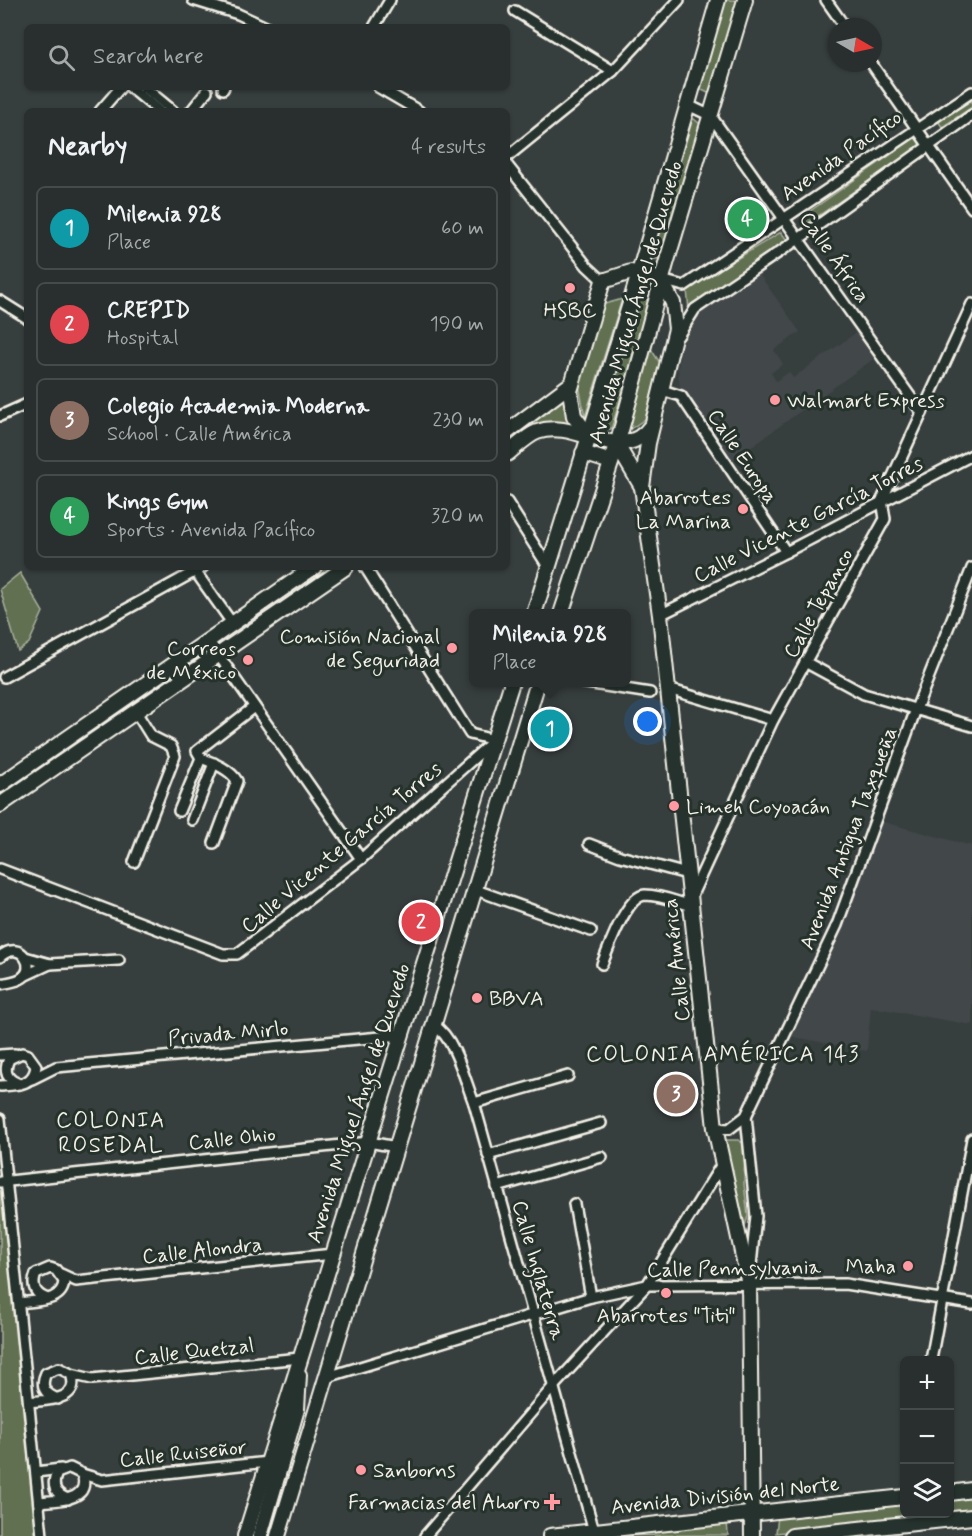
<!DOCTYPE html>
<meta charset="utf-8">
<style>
:root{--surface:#292f2e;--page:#313736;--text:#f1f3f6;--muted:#a5a9aa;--line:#454a4a;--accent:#e69b98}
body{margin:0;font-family:Mynerve,sans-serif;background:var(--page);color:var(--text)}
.controls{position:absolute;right:18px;bottom:18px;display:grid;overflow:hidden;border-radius:9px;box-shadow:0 2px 4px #0004}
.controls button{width:54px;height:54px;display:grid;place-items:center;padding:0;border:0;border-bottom:2px solid var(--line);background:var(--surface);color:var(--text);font:30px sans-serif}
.compass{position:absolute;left:828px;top:18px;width:54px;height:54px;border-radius:50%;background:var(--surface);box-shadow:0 2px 4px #0004;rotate:99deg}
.you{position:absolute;left:648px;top:722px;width:21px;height:21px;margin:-15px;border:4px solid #fff;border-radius:50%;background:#1a73e8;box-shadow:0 0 0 9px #1a73e833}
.badge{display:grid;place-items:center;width:39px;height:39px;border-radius:50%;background:var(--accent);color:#fff;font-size:20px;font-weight:700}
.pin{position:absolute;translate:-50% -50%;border:3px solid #fff;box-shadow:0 2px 6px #0006}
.popup{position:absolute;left:469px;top:609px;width:162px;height:78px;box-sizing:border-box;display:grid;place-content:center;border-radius:9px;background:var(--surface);filter:drop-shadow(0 2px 4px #0005);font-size:20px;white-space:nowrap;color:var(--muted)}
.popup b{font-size:22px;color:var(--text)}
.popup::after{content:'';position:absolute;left:50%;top:100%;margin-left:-12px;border:12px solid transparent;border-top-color:var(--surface)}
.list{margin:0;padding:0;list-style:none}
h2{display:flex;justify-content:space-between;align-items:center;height:78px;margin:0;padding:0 24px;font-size:26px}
h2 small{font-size:20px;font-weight:400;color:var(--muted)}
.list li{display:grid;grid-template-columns:39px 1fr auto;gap:18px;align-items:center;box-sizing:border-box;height:84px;margin:0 12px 12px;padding:0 12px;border:2px solid var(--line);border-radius:9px}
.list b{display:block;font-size:22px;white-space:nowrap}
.list p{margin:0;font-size:20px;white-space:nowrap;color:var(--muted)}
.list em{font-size:20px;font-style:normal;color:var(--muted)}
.icon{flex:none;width:33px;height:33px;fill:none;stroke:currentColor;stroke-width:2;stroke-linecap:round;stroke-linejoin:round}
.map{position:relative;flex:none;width:972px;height:1536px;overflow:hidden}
.search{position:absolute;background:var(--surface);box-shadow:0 2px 4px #0004;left:24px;top:24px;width:486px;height:66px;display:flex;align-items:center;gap:15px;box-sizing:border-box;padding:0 21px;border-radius:9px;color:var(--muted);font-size:22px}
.panel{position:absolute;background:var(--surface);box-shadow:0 2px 4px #0004;left:24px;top:108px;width:486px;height:462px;border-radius:9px}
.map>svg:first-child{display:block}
.built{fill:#43474a}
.green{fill:#616f51;stroke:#aab09c;stroke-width:1.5}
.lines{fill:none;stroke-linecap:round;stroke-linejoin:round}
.street-casing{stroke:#f4f1e8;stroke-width:14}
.secondary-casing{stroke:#f4f1e8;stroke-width:18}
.street{stroke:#26332d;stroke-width:9}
.secondary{stroke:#26332d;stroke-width:14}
.poi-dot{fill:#ff9aa2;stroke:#26332d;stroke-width:2}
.labels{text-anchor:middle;stroke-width:6;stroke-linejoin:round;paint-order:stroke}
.street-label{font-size:21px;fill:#f4f1e8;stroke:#26332d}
.poi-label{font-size:21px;fill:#f4f1e8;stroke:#26332d;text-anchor:end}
.neighbourhood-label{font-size:22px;letter-spacing:1.5px;fill:#f4f1e8;stroke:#26332d}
</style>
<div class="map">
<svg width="972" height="1536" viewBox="0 0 972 1536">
<rect width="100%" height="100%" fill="#373f3e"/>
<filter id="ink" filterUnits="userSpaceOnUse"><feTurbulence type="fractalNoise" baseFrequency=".0167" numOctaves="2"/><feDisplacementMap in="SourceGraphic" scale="12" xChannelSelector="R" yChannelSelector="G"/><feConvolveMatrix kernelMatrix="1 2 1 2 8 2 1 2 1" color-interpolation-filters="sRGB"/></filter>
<g filter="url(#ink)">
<g class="built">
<polygon points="759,274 800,332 774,350 783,364 771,373 776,381 789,372 793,378 861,329 879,355 731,461 680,390 678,368 681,347 699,312"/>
<polygon points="876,820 972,846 972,1025 871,1007 867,1051 784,1035 837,925"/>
</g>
<g class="green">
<polygon points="724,0 738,0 710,94 698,88"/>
<polygon points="972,100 972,107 942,127 938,121"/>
<polygon points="693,118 700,124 662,259 651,259"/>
<polygon points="916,137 922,144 805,225 803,216"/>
<polygon points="781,232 787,240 693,304 689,311 687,289"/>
<polygon points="639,297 651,301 611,429 598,430"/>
<polygon points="622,299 585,417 578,380 601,305"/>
<polygon points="651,349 660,363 645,419 626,432"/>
<polygon points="564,397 573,427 544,423 507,448 507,438"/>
<polygon points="324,567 335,567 226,642 222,637"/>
<polygon points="20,573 43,612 29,643 18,651 0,589"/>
<polygon points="204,651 207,655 0,797 0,793"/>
<polygon points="727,1140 738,1140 745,1144 744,1184 748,1216 745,1226 735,1186 721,1151"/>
<polygon points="5,1187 37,1536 0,1536 0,1188"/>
<polygon points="972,1497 972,1511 776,1533 778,1516 904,1504 904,1514 950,1514 950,1500"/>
<polygon points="727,1521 728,1535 598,1536"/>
</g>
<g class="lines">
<defs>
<g id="street">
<polyline points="193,0 238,14 266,27"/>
<polyline points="826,0 845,27"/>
<polyline points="515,11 613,71"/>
<polyline points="374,27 390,0"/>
<polyline points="871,63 972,208"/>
<polyline points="130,87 159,111"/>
<polyline points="144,87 173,111"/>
<polyline points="378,87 419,111"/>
<polyline points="223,89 224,87"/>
<polyline points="688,105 711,116 922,413"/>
<polyline points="100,111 121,87"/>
<polyline points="191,111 207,91"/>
<polyline points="507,157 613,71 679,0"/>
<polyline points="507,165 587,266 603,281"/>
<polyline points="661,280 684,286 972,92"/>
<polyline points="0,301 27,318"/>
<polyline points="678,336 695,309 800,238 972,115"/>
<polyline points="662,390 681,396 786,552"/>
<polyline points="0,416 27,404"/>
<polyline points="882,500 972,304"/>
<polyline points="507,502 549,568"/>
<polyline points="365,567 470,734 494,740"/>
<polyline points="195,571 232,623"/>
<polyline points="660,615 786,552 972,455"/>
<polyline points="208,640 361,859"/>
<polyline points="805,662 864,694 972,726"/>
<polyline points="4,677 203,567"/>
<polyline points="580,682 650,693"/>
<polyline points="668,689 773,720"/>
<polyline points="179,811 201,758"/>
<polyline points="192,820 214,763"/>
<path d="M214 843 237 781C230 769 213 763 201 758L197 751 254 707"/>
<polyline points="589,844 620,856 687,874"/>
<polyline points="134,862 175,756 171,746 151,736 136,712"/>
<polyline points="0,869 223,954 237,954 361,859 492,742"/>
<polyline points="476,890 591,931"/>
<polyline points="691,897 773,720 885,519 882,500"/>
<path d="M0 957C21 937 39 970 20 979 14 982 6 983 0 984"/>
<polyline points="25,957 50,964 119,960"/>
<path d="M602 964C609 948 626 896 645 895 661 895 677 902 691 906"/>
<polyline points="24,976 50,964"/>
<path d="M435 1026C455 1038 465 1081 474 1103L594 1531"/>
<polyline points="0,1055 15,1054"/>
<polyline points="32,1079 56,1067 402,1035"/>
<path d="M0 1086C16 1085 34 1086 36 1066L28 1055 22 1053 9 1059C3 1072 7 1080 20 1084"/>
<polyline points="474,1103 568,1076"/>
<polyline points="746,1116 756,1216 750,1275"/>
<polyline points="0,1119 42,1536"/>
<polyline points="715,1128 729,1129 746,1116 837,925 916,709 972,568"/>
<polyline points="488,1155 601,1123"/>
<polyline points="0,1182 369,1142 396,1147"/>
<polyline points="497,1187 602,1157"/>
<polyline points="574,1204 591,1297"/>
<polyline points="61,1274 76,1281 333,1254"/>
<path d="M19 1303C36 1300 63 1303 64 1281L56 1270 50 1268 36 1274C31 1286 35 1295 48 1299"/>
<polyline points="931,1360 972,1139"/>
<polyline points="71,1374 92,1379 300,1358"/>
<polyline points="327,1377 591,1297 647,1285 845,1284 972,1304"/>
<path d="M29 1402C47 1400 81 1401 71 1374L59 1368 46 1373C40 1386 44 1394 58 1399"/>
<polyline points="36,1472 61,1469"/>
<polyline points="82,1474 102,1480 268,1462"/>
<path d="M39 1502C56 1500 92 1502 82 1474L70 1468 57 1473C51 1486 55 1494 68 1499"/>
<polyline points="425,1536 553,1387 647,1285 722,1164"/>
</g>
<g id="secondary">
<polyline points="507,432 571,384"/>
<polyline points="588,435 574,416 570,391 603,281 631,272 661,280 673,303 676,329 648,443 642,487 660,615 715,1128 749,1284 752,1536"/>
<polyline points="617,445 642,487"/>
<polyline points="583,453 611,462"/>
<path d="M507 454C516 447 527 436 537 432 577 417 621 468 651 426"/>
<polyline points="534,614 632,297 718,0"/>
<polyline points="561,614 617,445 666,264 745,0"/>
<polyline points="0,785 314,567"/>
<polyline points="0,805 346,567"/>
<polyline points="950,1493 972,1490"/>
<polyline points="245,1536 512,682"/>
<polyline points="260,1536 297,1409 299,1375"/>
<polyline points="278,1536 538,682"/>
<polyline points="550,1536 904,1497"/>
<polyline points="792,1536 972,1517"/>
</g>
</defs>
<use href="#street" class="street-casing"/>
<use href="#secondary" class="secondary-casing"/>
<use href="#street" class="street"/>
<use href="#secondary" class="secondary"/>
</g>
</g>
<g class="poi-dot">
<circle cx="570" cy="288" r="6"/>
<circle cx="775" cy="400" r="6"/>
<circle cx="743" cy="509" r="6"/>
<circle cx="452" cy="648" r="6"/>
<circle cx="248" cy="660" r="6"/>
<circle cx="674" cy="806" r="6"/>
<circle cx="477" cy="998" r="6"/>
<circle cx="908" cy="1266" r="6"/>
<circle cx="666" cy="1293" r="6"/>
<circle cx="361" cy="1470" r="6"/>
<path d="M549 1493h6v6h6v6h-6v6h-6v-6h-6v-6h6z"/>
</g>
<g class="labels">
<g class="street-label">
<text transform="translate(841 155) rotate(-35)" y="7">Avenida Pacífico</text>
<text transform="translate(835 257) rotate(55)" y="7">Calle África</text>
<text transform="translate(635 302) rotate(-74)" y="7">Avenida Miguel Ángel de Quevedo</text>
<text transform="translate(743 456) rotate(56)" y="7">Calle Europa</text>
<text transform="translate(808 519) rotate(-27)" y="7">Calle Vicente García Torres</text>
<text transform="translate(818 603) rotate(-61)" y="7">Calle Tepanco</text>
<text transform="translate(848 838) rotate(-69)" y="7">Avenida Antigua Taxqueña</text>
<text transform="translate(341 847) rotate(-40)" y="7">Calle Vicente García Torres</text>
<text transform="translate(676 960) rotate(-96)" y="7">Calle América</text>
<text transform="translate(228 1033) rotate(-5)" y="7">Privada Mirlo</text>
<text transform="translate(358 1103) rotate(-72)" y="7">Avenida Miguel Ángel de Quevedo</text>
<text transform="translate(232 1138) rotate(-6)" y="7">Calle Ohio</text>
<text transform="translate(202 1250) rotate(-6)" y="7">Calle Alondra</text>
<text transform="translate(734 1268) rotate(-1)" y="7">Calle Pennsylvania</text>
<text transform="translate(539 1270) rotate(74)" y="7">Calle Inglaterra</text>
<text transform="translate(194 1351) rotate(-6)" y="7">Calle Quetzal</text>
<text transform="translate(183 1453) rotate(-6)" y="7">Calle Ruiseñor</text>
<text transform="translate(725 1495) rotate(-6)" y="7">Avenida División del Norte</text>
</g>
<g class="poi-label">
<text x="570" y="317" text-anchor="middle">HSBC</text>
<text x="787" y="407" text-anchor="start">Walmart Express</text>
<text x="731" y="504">Abarrotes<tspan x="731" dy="24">La Marina</tspan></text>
<text x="440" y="643">Comisión Nacional<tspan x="440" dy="24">de Seguridad</tspan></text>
<text x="236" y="655">Correos<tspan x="236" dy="24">de México</tspan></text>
<text x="686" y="813" text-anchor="start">Limeh Coyoacán</text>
<text x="489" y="1005" text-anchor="start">BBVA</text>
<text x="896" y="1273">Maha</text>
<text x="666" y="1322" text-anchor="middle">Abarrotes "Titi"</text>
<text x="373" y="1477" text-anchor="start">Sanborns</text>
<text x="540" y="1509">Farmacias del Ahorro</text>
</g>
<g class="neighbourhood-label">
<text x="723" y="1061">COLONIA AMÉRICA 143</text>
<text x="111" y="1127">COLONIA<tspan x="111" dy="25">ROSEDAL</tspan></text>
</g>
</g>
</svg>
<div class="controls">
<button>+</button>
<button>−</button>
<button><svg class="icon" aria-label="layers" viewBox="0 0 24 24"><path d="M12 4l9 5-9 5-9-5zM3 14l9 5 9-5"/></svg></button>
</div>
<svg class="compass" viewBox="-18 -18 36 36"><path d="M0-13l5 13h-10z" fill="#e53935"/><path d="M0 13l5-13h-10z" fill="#a5a9aa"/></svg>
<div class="you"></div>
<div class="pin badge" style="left:550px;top:729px;background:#0f9aa8">1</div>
<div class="popup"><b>Milenia 928</b>Place</div>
<div class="pin badge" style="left:421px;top:922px;background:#e0444e">2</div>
<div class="pin badge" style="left:676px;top:1094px;background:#8d6e63">3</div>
<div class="pin badge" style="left:747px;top:219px;background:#2e9e5b">4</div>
<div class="search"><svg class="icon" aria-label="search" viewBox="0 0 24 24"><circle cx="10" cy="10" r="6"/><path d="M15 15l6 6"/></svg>Search here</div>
<section class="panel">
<h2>Nearby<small>4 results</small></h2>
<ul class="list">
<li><span class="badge" style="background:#0f9aa8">1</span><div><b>Milenia 928</b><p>Place</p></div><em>60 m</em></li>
<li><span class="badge" style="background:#e0444e">2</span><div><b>CREPID</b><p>Hospital</p></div><em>190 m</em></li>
<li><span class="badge" style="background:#8d6e63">3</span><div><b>Colegio Academia Moderna</b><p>School · Calle América</p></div><em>230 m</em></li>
<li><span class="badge" style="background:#2e9e5b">4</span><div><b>Kings Gym</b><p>Sports · Avenida Pacífico</p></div><em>320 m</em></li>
</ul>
</section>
</div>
